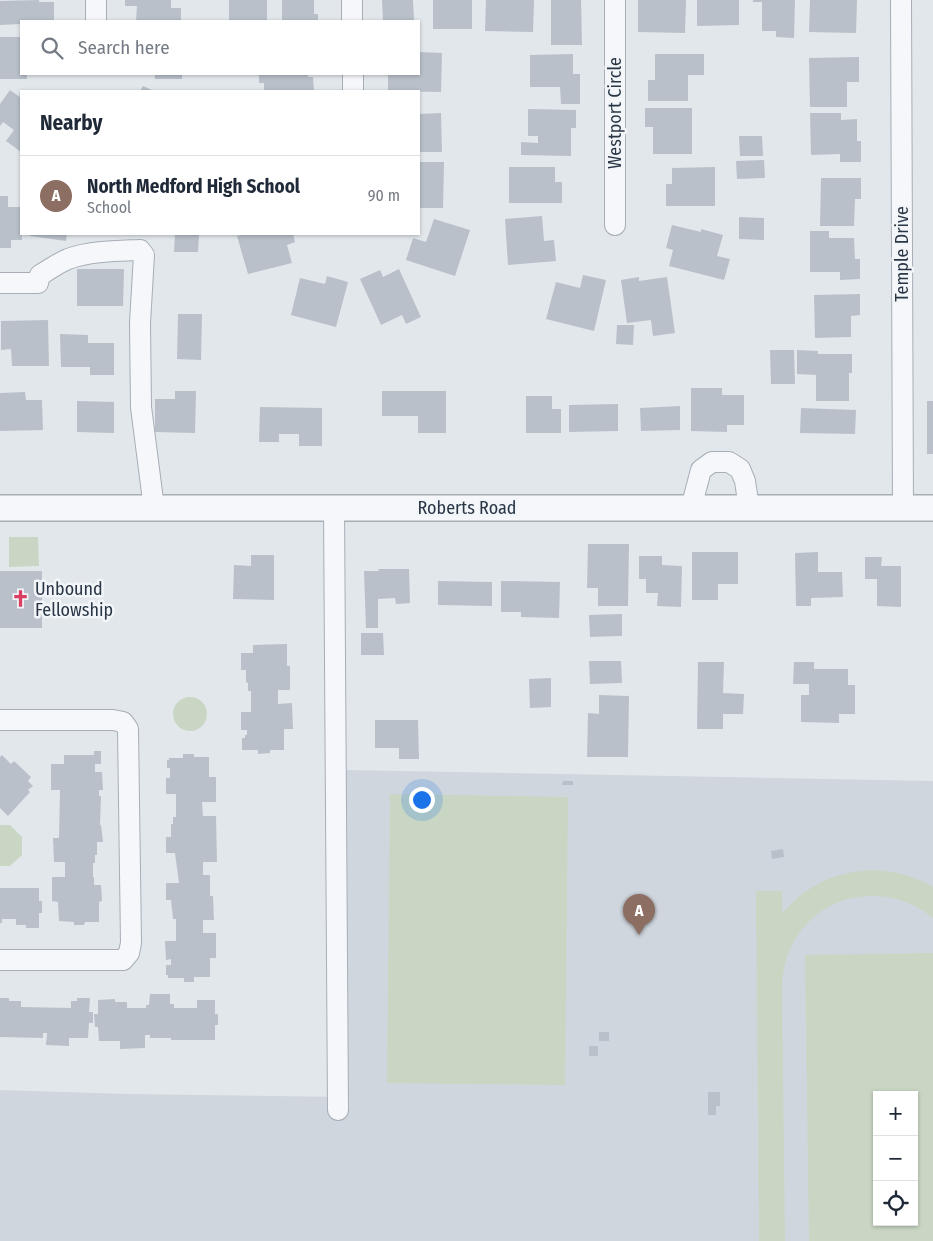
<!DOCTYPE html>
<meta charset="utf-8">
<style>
:root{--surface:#fff;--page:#f2f2f3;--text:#1f2937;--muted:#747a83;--line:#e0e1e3;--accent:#da3e63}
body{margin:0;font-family:"Fira Sans Condensed",sans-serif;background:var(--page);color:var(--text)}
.controls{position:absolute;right:15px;bottom:15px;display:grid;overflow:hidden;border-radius:0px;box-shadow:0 1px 4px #0004}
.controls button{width:45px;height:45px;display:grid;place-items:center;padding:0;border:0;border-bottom:1px solid var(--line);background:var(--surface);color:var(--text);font:25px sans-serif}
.you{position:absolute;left:421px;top:799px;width:18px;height:18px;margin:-12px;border:4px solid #fff;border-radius:50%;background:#1a73e8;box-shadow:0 0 0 8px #1a73e833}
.badge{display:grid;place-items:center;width:32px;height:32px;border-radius:50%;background:var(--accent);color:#fff;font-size:16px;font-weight:700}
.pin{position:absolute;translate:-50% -41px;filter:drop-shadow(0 1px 2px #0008)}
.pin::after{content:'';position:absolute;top:26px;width:18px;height:15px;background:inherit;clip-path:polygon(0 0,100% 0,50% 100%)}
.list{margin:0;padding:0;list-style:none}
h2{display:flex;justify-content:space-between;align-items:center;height:65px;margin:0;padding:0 20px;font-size:21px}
h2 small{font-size:16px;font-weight:400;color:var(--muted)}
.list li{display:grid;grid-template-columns:32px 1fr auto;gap:15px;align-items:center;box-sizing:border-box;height:80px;padding:0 20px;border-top:1px solid var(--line)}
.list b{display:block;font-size:19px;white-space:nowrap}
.list p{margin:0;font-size:16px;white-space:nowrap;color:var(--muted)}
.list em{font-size:16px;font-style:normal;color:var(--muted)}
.icon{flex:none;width:28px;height:28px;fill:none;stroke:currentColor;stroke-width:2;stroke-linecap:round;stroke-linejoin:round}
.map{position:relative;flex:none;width:933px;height:1241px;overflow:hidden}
.search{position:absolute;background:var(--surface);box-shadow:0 1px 4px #0004;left:20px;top:20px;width:400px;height:55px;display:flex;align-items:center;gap:12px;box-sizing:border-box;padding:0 18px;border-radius:0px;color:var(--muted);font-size:19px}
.panel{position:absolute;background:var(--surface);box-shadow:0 1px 4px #0004;left:20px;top:90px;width:400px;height:145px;border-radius:0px}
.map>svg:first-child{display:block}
.built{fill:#d0d6de;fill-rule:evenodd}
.green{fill:#c9d6c3;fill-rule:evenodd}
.building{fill:#b9c0ca}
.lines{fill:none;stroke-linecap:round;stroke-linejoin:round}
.minor-casing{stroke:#a7aeb7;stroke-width:22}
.tertiary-casing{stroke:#a7aeb7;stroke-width:28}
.minor{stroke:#f6f7fa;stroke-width:20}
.tertiary{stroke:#f6f7fa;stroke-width:25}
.labels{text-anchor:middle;stroke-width:5;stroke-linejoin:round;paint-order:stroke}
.street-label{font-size:18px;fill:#293646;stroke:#f3f6f9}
.poi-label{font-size:18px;fill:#293646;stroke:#f3f6f9;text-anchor:start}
</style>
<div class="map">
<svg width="933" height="1241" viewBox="0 0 933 1241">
<rect width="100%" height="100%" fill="#e2e7ec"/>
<path class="built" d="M346 770 933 781V1241H0V1090L129 1094 345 1097ZM877 1095H914V1222H877Z"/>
<g class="green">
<polygon points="9,537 38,537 39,566 9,567"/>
<circle cx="190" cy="714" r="17"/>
<polygon points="390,794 568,797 565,1085 387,1083"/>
<polygon points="0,825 10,825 22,837 22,855 10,866 0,866"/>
<path d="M871 870C894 871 913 875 933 887V918C888 881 819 891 792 945 785 958 783 972 782 986L785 1241H759L756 891H782V913C809 884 833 873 871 870Z"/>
<path d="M933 953V1241H809L805 955ZM877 1095H914V1222H877Z"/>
</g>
<g class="building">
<polygon points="39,0 39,2 54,2 54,21 21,21 21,24 0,25 0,1"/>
<polygon points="125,0 171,0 171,8 181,8 181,21 136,21 137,6 125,6"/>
<rect x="229" y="0" width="38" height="21"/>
<polygon points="282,0 314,0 314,14 318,14 318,21 282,21"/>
<polygon points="382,0 413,0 414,21 383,21"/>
<rect x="433" y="0" width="39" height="29"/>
<polygon points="486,0 534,0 533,32 485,31"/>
<polygon points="551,0 581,0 582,45 551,45"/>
<polygon points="638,0 686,0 685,33 638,32"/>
<polygon points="697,0 739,0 739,25 697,26"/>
<polygon points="753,0 795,0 794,38 776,37 776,31 762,31 762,2 753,2"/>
<polygon points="810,0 857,0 856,33 809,32"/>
<polygon points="0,37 21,37 21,74 27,74 27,79 0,79"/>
<polygon points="419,52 442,53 441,92 388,91 388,74 419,74"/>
<polygon points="573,54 573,74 580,74 580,104 561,104 560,87 530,87 530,55"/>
<polygon points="655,54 704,54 704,75 688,75 688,101 648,101 648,80 655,80"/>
<polygon points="859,57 859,82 847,82 847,107 810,107 809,58"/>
<rect x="155" y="74" width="27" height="5"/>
<polygon points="259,74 308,74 308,77 313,77 314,91 264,91 264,83 259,83"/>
<polygon points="143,86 154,91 140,91"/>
<polygon points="10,90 21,98 21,152 6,141 14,130 3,122 0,126 0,104"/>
<polygon points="645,108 692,108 692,154 653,154 653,127 645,127"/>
<polygon points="528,109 576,110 576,128 571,128 571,156 521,155 521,142 538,143 538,136 528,136"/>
<polygon points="441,113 442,152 419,152 419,114"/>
<polygon points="810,113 841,113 841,120 857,119 857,141 861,141 861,162 840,162 840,154 811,155"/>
<polygon points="739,136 762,136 763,156 740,156"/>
<polygon points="764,160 765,178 737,179 736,161"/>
<polygon points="419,162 444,162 443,208 419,208"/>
<polygon points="509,167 555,167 555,182 562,182 562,203 509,203"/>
<polygon points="715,167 715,206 666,206 666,184 672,184 672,168"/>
<polygon points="821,178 861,178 861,199 855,199 854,226 820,226"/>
<polygon points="0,196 8,196 8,207 21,207 22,240 11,240 11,248 0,248"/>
<polygon points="542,216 544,241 554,240 556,261 508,265 505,219"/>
<polygon points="739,217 764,218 764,240 739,239"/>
<polygon points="434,219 470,230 455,276 406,260 413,238 426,242"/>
<polygon points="672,225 701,232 701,229 723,235 717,256 730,259 724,280 669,266 673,250 666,248"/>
<polygon points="810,231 829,231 829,238 854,238 855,259 860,259 860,279 840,280 840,272 810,272"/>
<polygon points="30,234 67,234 66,241 30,236"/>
<polygon points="175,234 199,234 198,252 174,252"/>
<polygon points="246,234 293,234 295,242 287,245 292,263 248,274 237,236"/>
<polygon points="77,269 124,269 123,306 77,306"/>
<polygon points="399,269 421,317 406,324 402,315 381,325 360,279 380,270 383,277"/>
<polygon points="583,275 606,280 594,331 546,319 556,282 580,288"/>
<polygon points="327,276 348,282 336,327 291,315 300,278 325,284"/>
<polygon points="639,277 639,281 667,277 675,333 653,336 651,320 627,323 621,280"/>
<polygon points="860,294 860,315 851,316 851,337 815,338 814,295"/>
<polygon points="178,314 202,314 201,360 177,359"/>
<polygon points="48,320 49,366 12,366 11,349 1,350 1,321"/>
<polygon points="617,325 634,325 633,345 616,344"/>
<polygon points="60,334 88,335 88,343 114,343 114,375 90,375 90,367 61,367"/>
<polygon points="770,350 794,350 795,384 771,384"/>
<polygon points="797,350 818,351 818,354 852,354 852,373 849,373 849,401 816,401 816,375 797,374"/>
<polygon points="691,388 722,388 722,395 744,395 744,425 727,425 727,432 691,431"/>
<polygon points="175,391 196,391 195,433 155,432 155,399 175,399"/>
<polygon points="382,391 446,391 446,433 418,433 418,416 382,416"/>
<polygon points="25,392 26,400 42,400 43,430 0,431 0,393"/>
<polygon points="526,396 552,396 552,409 561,409 561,433 526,433"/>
<polygon points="77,401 114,402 114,433 77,432"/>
<rect x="927" y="401" width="6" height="53"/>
<polygon points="618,404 618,431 569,432 569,405"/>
<polygon points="680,406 680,430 641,431 640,408"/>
<polygon points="260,407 322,408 322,446 299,446 299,434 279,434 279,442 259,442"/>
<polygon points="801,408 856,410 855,434 800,433"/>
<polygon points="588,544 629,544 628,606 598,606 598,588 587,588"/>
<polygon points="692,552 738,552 738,584 718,584 718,600 692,600"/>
<polygon points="818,552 818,572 842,572 843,597 811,598 811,606 796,606 795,553"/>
<polygon points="251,555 274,555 274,600 233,599 234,565 251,566"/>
<polygon points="639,556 662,556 662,565 682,566 681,607 657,606 658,593 646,593 646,579 639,579"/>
<polygon points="865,557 882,557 881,566 901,566 901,607 877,606 877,579 865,579"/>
<polygon points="378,569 409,569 410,603 396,604 395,598 378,599 378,628 366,628 364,571 379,571"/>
<rect x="0" y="571" width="42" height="57"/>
<polygon points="438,581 492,582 492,606 438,605"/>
<polygon points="501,581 560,582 559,618 521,617 521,612 501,612"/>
<polygon points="622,614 622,636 590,637 589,615"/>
<polygon points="361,633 383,633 384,655 361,655"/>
<polygon points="287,644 287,666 290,666 290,690 278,690 278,704 292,703 293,729 284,729 284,750 270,750 270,753 258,754 258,750 242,750 242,738 245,738 245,735 247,735 247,730 241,730 241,712 251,712 251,691 248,691 248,683 246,682 246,670 241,670 241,653 253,653 253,645"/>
<polygon points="589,661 621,661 622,683 590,684"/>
<polygon points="698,662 724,662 723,693 744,694 743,714 723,714 723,729 697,729"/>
<polygon points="794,662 814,662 814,669 848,669 848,685 855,685 855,714 839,714 839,723 801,722 801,695 809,695 809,684 793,684"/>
<polygon points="551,678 551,707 530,708 529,679"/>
<polygon points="599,695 629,696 628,757 587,757 588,713 599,714"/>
<polygon points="375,720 418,720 419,759 399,759 399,748 375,748"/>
<polygon points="94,751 101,751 101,764 95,764 95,772 102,772 103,790 99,790 99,796 101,796 100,825 101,825 103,842 97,842 97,855 95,855 95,863 93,863 93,877 94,877 94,885 101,885 102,901 99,902 99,922 85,922 84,925 74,925 74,922 59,921 58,902 52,901 52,877 65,877 65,862 54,862 53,838 59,838 60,790 51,790 51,764 64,764 64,755 94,755"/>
<polygon points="183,754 194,754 194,757 209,757 209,777 216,777 216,802 202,802 203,816 216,816 217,862 203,862 203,875 210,875 210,896 213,896 214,920 203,920 203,933 216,933 216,958 210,958 210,977 194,977 194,982 184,982 184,978 168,978 168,975 166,975 166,965 171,965 171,959 166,960 165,941 176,941 176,919 173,919 171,900 166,900 166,883 179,883 175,853 166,853 166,837 171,837 171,824 173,824 173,817 176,817 176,794 166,794 166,778 170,778 170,768 167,768 167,760 169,760 169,758 183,758"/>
<polygon points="2,755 11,764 14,761 31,777 28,781 33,786 28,790 30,792 8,816 0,808 0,757"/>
<polygon points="563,781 573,781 573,785 562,785"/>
<polygon points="783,849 784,857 772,859 771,851"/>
<polygon points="0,888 39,888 39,901 42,901 42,913 39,913 39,928 26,928 26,925 16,925 16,919 2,919 2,923 0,923"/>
<polygon points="150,994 170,994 170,1004 174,1004 174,1008 197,1008 197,1000 215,1000 215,1014 218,1014 218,1025 215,1025 215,1040 171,1040 171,1038 150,1038 150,1035 145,1035 145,1048 120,1049 120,1041 99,1041 98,1027 95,1027 94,1014 98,1014 98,1000 115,999 115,1002 127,1002 127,1008 146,1008 146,1005 149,1005"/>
<polygon points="0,998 9,998 9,1001 21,1001 21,1007 71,1008 71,1001 77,1001 77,998 90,998 89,1012 93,1012 93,1023 89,1023 88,1038 69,1038 69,1046 46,1045 47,1033 43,1033 43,1038 0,1037"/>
<rect x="599" y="1032" width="10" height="9"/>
<rect x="589" y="1046" width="9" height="10"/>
<polygon points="708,1092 720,1092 720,1106 716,1106 716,1115 708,1115"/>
</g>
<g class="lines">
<defs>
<g id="minor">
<polyline points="352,0 352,21"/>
<polyline points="615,0 615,225"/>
<polyline points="901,0 903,508"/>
<polyline points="96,21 96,0"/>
<polyline points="353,74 353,91"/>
<path d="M0 283H38L40 275C49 270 58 263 68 259 90 251 116 251 140 250L144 255 140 323 141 407 154 508"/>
<polyline points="334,508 338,1110"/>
<polyline points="691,508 701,470 712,462 729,462 740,469 745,481 749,508"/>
<polyline points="0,720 113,720 123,722 128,729 131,943 129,953 123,960 0,960"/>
</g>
<polyline id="tertiary" points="0,508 933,508"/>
</defs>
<use href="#minor" class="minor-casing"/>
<use href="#tertiary" class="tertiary-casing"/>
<use href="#minor" class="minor"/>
<use href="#tertiary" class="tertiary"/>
</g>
<defs>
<symbol id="church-bare" viewBox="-9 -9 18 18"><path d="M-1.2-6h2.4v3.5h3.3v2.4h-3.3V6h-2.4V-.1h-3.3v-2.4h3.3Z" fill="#da3e63" stroke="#f3f6f9" stroke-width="2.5" paint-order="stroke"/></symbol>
</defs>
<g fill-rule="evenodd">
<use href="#church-bare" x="8" y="586" width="25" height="25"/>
</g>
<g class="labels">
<g class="street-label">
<text transform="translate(615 113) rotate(-90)" y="6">Westport Circle</text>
<text transform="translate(902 254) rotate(-90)" y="6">Temple Drive</text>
<text x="467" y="514">Roberts Road</text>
</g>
<g class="poi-label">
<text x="35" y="595">Unbound<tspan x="35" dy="21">Fellowship</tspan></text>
</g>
</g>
</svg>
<div class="controls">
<button>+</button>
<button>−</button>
<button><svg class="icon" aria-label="locate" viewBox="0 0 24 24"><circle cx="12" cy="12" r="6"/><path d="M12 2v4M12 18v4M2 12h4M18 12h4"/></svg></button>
</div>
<div class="you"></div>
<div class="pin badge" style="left:639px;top:935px;background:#8d6e63">A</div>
<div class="search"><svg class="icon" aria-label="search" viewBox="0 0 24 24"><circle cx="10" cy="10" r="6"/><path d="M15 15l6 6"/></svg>Search here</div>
<section class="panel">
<h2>Nearby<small></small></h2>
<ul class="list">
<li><span class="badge" style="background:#8d6e63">A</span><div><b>North Medford High School</b><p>School</p></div><em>90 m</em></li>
</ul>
</section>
</div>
